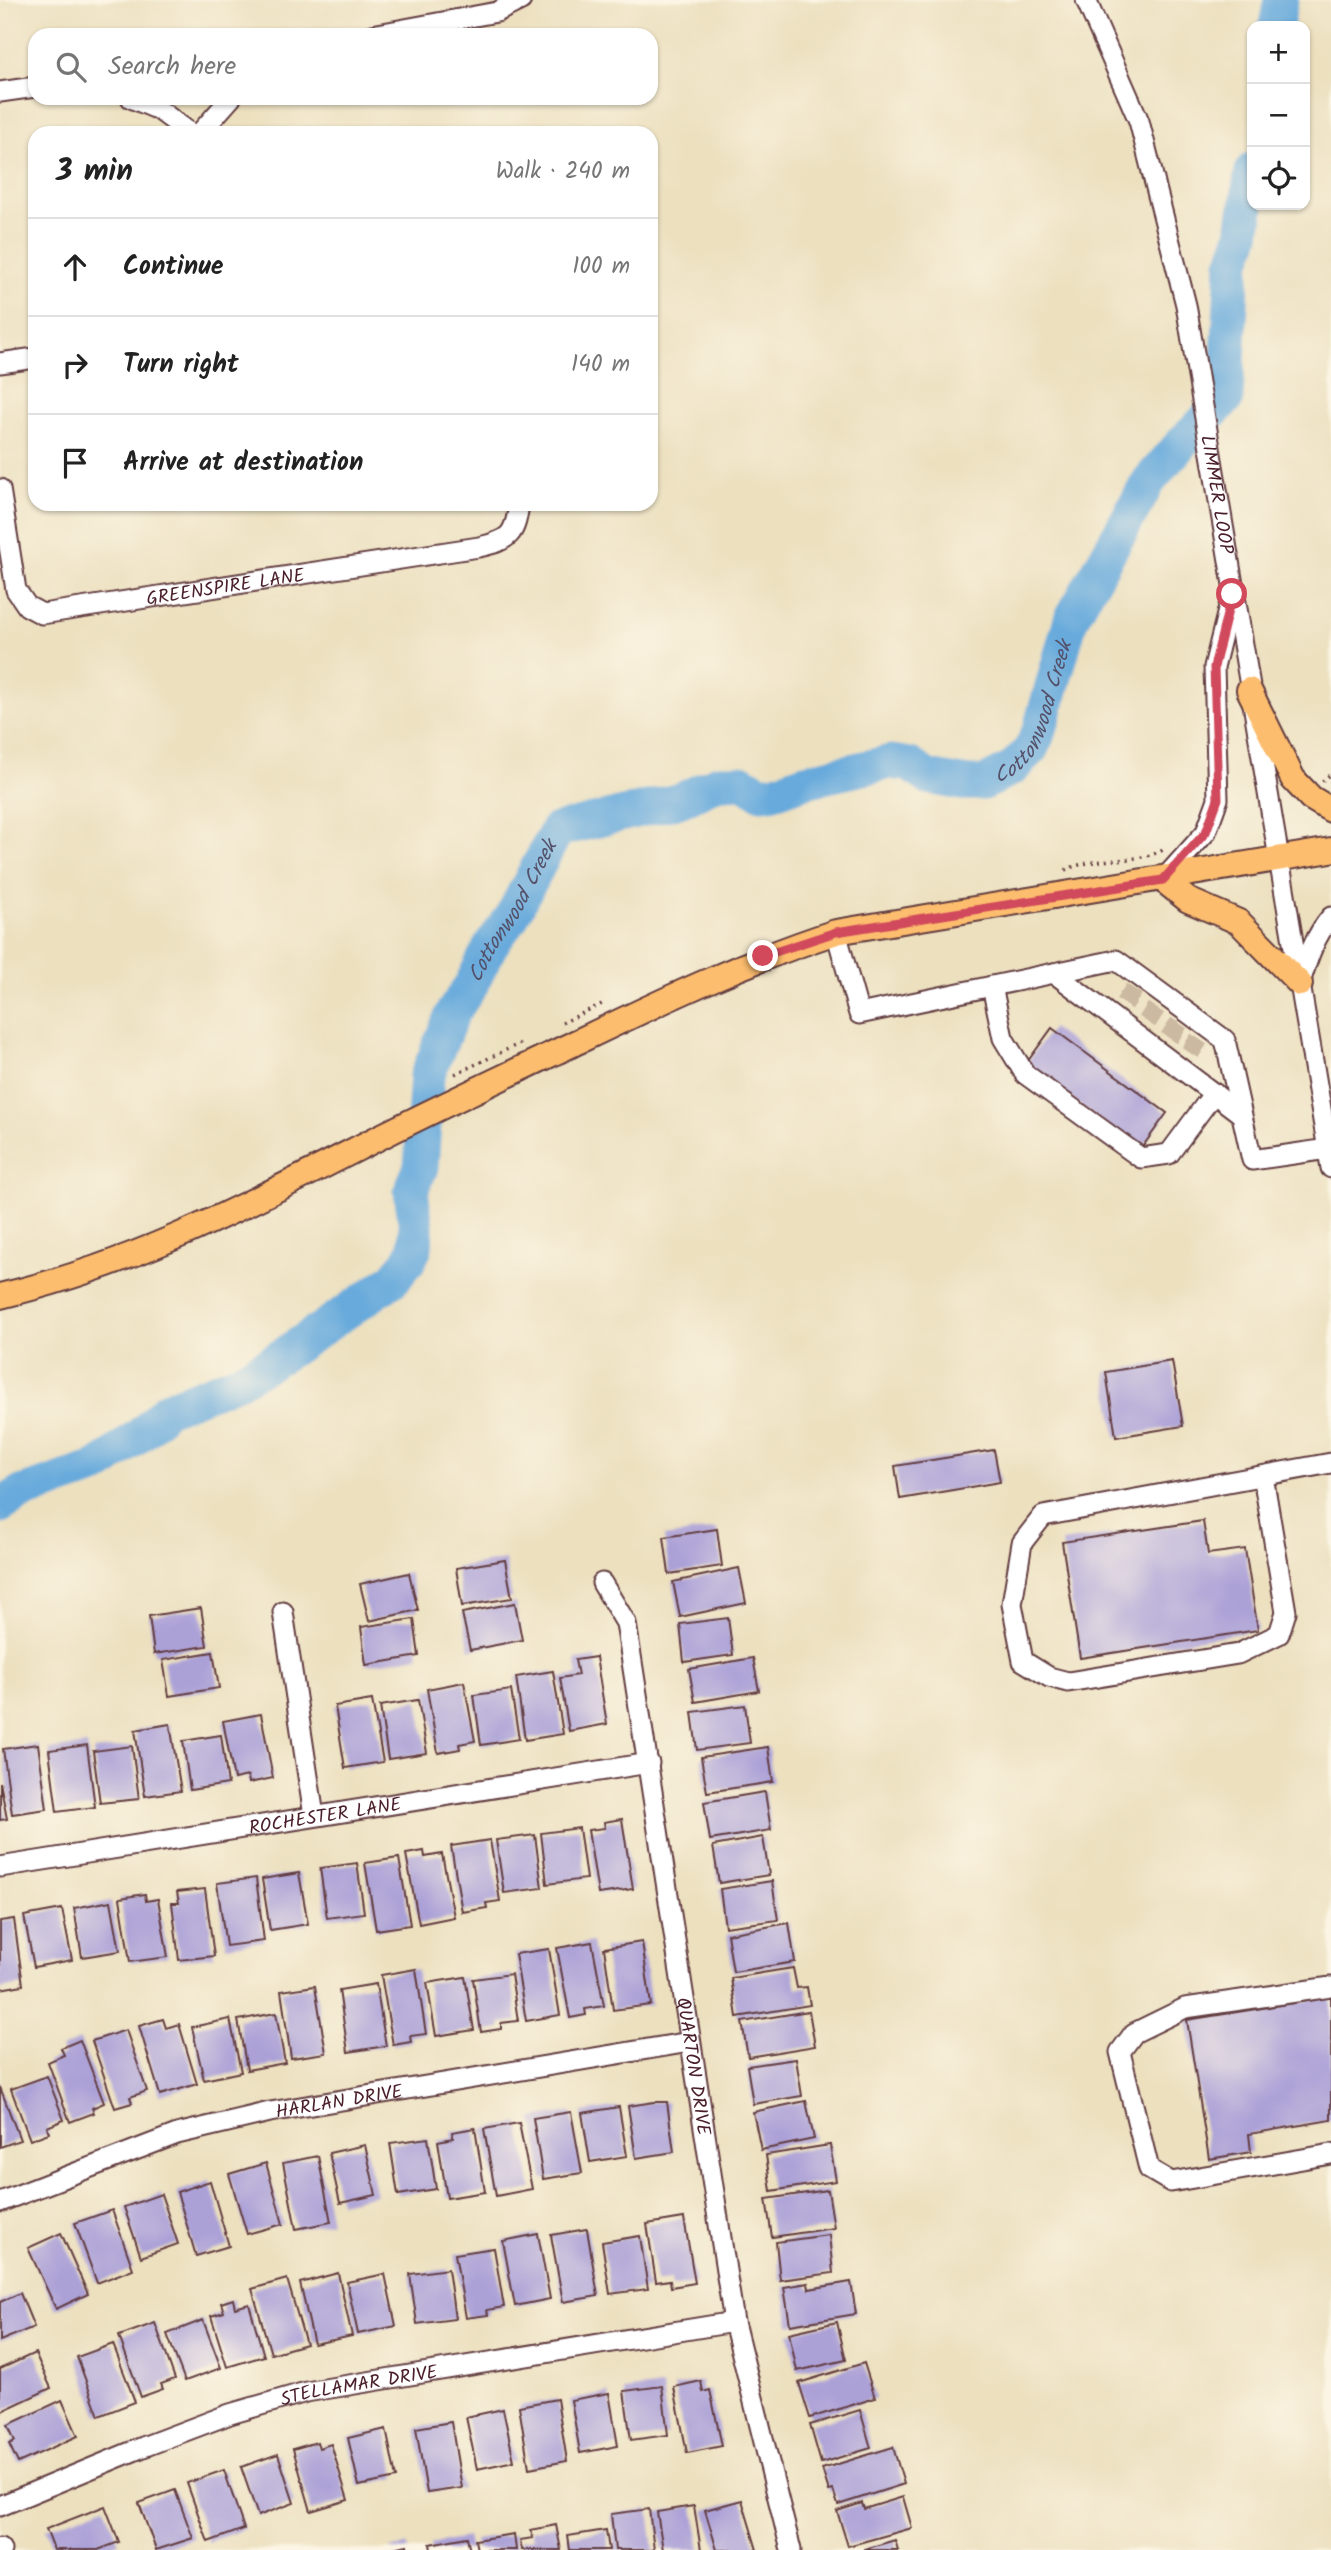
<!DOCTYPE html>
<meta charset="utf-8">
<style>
:root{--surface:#fff;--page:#f2f2f2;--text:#222;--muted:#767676;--line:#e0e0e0}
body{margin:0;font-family:Kalam,sans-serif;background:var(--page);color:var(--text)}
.controls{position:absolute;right:21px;top:21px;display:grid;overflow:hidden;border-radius:14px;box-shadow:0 2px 5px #0004}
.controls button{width:63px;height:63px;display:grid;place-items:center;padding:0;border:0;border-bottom:2px solid var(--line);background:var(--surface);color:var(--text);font:35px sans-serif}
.stop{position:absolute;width:21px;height:21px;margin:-16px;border:5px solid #d1495b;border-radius:50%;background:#fff}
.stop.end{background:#d1495b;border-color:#fff;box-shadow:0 2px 7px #0008}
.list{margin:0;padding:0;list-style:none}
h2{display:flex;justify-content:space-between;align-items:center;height:91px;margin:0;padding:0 28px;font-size:30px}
h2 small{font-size:23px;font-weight:400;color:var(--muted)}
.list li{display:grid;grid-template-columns:46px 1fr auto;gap:21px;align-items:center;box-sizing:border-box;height:98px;padding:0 28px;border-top:2px solid var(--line)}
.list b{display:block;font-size:26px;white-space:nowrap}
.list em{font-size:23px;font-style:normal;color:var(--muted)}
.icon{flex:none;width:38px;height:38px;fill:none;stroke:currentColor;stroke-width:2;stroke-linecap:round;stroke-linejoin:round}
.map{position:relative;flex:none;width:1331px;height:2550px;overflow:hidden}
.search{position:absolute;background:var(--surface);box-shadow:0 2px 5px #0004;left:28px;top:28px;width:630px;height:77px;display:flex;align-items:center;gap:18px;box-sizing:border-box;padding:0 24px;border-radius:21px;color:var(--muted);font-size:26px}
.panel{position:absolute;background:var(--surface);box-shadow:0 2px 5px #0004;left:28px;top:126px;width:630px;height:385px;border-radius:21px}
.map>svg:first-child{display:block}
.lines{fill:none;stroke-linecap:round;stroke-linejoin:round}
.river{stroke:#67aadc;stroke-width:35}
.building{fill:#aca1d7}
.minor-tunnel{stroke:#ccb9a1;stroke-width:19;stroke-dasharray:19 10;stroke-linecap:butt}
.minor-casing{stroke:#623c41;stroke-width:23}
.major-casing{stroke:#623c41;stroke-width:28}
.path{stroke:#623c41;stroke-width:3.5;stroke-dasharray:2 5;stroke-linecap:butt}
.minor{stroke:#fff;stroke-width:19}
.major{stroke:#fcbd6e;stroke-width:24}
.route{stroke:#d1495b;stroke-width:9}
.labels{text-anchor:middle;stroke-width:6;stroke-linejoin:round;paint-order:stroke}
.street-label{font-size:19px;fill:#4a1f2b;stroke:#fcf5e5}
.water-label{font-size:21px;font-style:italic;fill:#545069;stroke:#fcf5e5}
</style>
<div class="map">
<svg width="1331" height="2550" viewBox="0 0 1331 2550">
<rect width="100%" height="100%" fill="#fcf5e5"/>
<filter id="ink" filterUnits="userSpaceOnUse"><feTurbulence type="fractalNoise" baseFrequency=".0143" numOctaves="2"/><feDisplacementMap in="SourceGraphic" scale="14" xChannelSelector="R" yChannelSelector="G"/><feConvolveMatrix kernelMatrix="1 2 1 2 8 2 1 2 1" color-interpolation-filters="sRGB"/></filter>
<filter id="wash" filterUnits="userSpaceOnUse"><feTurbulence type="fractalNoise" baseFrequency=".00686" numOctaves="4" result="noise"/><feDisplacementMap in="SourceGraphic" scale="28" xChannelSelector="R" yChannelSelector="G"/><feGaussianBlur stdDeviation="1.57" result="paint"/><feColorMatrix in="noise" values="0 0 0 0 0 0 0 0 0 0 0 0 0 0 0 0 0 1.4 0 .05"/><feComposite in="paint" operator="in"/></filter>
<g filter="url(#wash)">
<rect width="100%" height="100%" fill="#ece0bf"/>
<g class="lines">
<g class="river">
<polyline points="1276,26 1281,0"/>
<path id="s1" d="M0 1506 21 1493 98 1467 146 1430 166 1409 240 1380 286 1353 393 1280 408 1262 415 1248 416 1228 411 1191 421 1167 427 1076 453 1012 470 987 491 945 511 918 557 830 681 800 718 782H743L762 793 777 791 805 781 891 762 910 765 928 777 962 783H984L1013 768 1031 749 1040 729 1071 619 1149 481 1181 444 1226 399 1233 264 1243 235 1252 170"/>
</g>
</g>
<g id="blocks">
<g class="building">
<polygon points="1052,1028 1167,1113 1140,1150 1025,1065"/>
<polygon points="1172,1361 1183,1426 1116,1437 1106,1372"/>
<polygon points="994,1450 1000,1482 900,1499 895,1466"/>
<polygon points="1203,1521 1208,1554 1245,1549 1258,1630 1080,1658 1062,1542"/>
<polygon points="717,1529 722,1566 669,1574 664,1537"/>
<polygon points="505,1560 512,1598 462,1606 456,1568"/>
<polygon points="739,1568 746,1603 680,1617 673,1582"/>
<polygon points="409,1573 418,1610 369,1621 360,1584"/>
<polygon points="515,1603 522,1640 470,1650 462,1613"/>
<polygon points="201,1608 207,1646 154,1654 149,1616"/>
<polygon points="728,1618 733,1655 684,1662 680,1624"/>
<polygon points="414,1619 419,1656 366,1665 361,1627"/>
<polygon points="213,1652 219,1688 169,1696 163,1660"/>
<polygon points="596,1657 607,1724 569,1731 560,1678 578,1675 575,1660"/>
<polygon points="753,1658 759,1691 695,1702 689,1669"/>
<polygon points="553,1671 563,1734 525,1740 516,1677"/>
<polygon points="464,1682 475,1741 459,1744 460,1749 438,1753 427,1689"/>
<polygon points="511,1690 519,1739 481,1745 474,1695"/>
<polygon points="372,1700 383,1762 345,1768 335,1706"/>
<polygon points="418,1700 427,1753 388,1759 380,1706"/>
<polygon points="745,1705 750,1743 697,1750 692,1712"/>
<polygon points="261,1714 273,1778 249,1783 248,1776 234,1779 223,1721"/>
<polygon points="170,1724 181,1791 145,1796 135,1730"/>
<polygon points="221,1735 228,1784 190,1790 183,1741"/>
<polygon points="38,1744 47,1809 12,1814 3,1749"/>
<polygon points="87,1745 95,1807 57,1812 49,1750"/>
<polygon points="132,1746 139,1799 100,1803 93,1751"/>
<polygon points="768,1747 773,1782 707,1792 701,1757"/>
<polygon points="0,1782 7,1819 0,1820"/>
<polygon points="765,1792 771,1830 710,1840 704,1802"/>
<polygon points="622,1819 633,1889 598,1894 588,1830 605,1828 604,1822"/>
<polygon points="579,1828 586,1879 547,1884 541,1833"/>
<polygon points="535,1835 542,1888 504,1893 496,1840"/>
<polygon points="763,1837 769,1875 719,1883 713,1846"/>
<polygon points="490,1840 500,1901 486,1903 487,1908 462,1912 451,1846"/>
<polygon points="424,1851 425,1857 442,1854 454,1917 419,1924 406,1854"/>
<polygon points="399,1858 410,1925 376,1930 365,1863"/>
<polygon points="357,1863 364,1913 327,1918 320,1868"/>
<polygon points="299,1873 308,1924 270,1930 262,1879"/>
<polygon points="256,1878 264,1941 226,1946 217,1883"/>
<polygon points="772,1881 778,1920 725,1927 720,1889"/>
<polygon points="205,1889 214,1956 179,1960 172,1903 179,1903 177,1892"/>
<polygon points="145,1894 146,1901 158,1899 168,1957 130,1962 120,1898"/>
<polygon points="111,1901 120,1951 82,1957 74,1908"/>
<polygon points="62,1909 72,1960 34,1967 24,1916"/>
<polygon points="14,1919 23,1985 0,1989 0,1921"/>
<polygon points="789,1923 795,1962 733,1972 727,1934"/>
<polygon points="592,1942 604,2006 585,2009 586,2015 570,2018 557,1948"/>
<polygon points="642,1942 651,2005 613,2010 604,1948"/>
<polygon points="549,1949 560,2015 526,2021 515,1954"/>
<polygon points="793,1968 797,1988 807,1987 810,2005 737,2017 731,1978"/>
<polygon points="416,1969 426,2034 410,2036 411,2042 393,2045 381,1975"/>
<polygon points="511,1974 518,2021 501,2023 501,2029 481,2032 473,1979"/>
<polygon points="465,1977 474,2030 436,2036 427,1983"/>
<polygon points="376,1984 386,2046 348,2052 339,1990"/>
<polygon points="315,1986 326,2053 291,2058 281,1991"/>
<polygon points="1331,1997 1331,2120 1249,2134 1251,2152 1209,2159 1187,2020"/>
<polygon points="809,2011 815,2046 748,2057 742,2022"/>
<polygon points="276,2013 285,2063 247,2070 238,2020"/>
<polygon points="163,2019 166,2028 179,2024 197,2084 160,2095 139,2026"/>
<polygon points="230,2019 241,2072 204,2080 192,2027"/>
<polygon points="126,2030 147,2091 130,2097 132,2103 115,2108 92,2041"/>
<polygon points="80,2040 104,2103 92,2108 94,2113 70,2122 48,2062 64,2055 61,2048"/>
<polygon points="796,2059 802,2096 753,2104 747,2066"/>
<polygon points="47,2076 64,2120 47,2127 49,2133 30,2140 11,2089"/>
<polygon points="0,2087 20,2140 0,2147"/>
<polygon points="806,2101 814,2139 761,2150 753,2112"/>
<polygon points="654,2102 667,2102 674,2152 636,2158 628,2106"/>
<polygon points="619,2107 627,2156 590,2162 582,2113"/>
<polygon points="571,2112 582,2173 543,2179 533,2118"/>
<polygon points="519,2123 532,2189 496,2196 484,2129"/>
<polygon points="475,2128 485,2192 447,2198 438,2141 453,2138 452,2132"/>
<polygon points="428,2138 436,2189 398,2195 390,2143"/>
<polygon points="365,2145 376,2195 340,2203 329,2153"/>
<polygon points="830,2145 836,2181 771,2191 766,2155"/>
<polygon points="318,2156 331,2222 296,2229 283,2163"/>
<polygon points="266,2163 283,2224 247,2234 229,2174"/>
<polygon points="210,2181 229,2246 196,2256 177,2192"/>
<polygon points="828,2190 834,2228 772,2237 766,2199"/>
<polygon points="161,2194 178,2244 141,2257 124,2207"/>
<polygon points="112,2210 133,2269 97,2283 75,2223"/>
<polygon points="684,2218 695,2283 671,2287 670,2280 656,2282 647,2224"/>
<polygon points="587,2229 598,2296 563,2302 551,2235"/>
<polygon points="61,2233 88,2294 56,2309 28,2248"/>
<polygon points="538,2234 550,2299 515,2306 503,2241"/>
<polygon points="829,2235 833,2273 780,2280 776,2242"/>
<polygon points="640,2236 648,2289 610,2294 602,2242"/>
<polygon points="494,2248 504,2307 487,2310 488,2315 466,2318 455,2254"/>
<polygon points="448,2269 455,2319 417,2324 410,2274"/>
<polygon points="338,2273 352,2336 314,2344 300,2283"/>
<polygon points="385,2274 396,2326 358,2334 347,2282"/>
<polygon points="287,2279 306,2344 271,2354 252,2289"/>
<polygon points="851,2282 856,2314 790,2325 784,2287 808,2283 809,2289"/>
<polygon points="20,2293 34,2327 0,2341 0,2302"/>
<polygon points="233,2299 235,2308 249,2304 264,2356 227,2367 211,2316 224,2312 221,2303"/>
<polygon points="203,2320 221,2368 185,2381 167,2334"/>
<polygon points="837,2322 846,2360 797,2371 789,2333"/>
<polygon points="155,2323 175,2379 161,2384 163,2389 141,2397 119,2336"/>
<polygon points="113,2344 135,2402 99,2416 77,2357"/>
<polygon points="35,2353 51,2388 0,2412 0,2369"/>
<polygon points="864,2363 875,2398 810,2418 799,2383"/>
<polygon points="701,2381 703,2392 710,2390 722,2446 687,2453 674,2387"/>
<polygon points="662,2386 668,2435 631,2440 624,2391"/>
<polygon points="609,2393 618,2446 580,2453 571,2400"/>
<polygon points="557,2399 567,2461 529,2468 519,2406"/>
<polygon points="62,2400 78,2436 18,2463 9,2444 15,2441 8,2425"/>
<polygon points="503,2409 514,2461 477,2469 466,2417"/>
<polygon points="860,2410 871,2448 821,2463 810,2425"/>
<polygon points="451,2422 462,2488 427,2493 416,2428"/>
<polygon points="386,2429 396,2478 359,2486 348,2438"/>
<polygon points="317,2442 319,2448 331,2444 348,2500 311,2511 293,2449"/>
<polygon points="893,2447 904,2484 838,2505 833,2490 829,2491 822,2469"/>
<polygon points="278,2454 294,2503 258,2516 241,2467"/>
<polygon points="224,2470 244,2529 208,2542 187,2483"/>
<polygon points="175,2490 193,2538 156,2550 139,2503"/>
<polygon points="903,2497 912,2528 848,2546 837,2511 862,2503 864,2509"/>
<polygon points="742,2500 757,2550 717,2550 705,2510"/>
<polygon points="105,2506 119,2542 98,2550 54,2550 46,2529"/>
<polygon points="694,2506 701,2550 663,2550 657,2512"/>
<polygon points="649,2509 654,2550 615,2550 611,2514"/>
<polygon points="556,2525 561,2550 522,2550 520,2540 533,2538 531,2530"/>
<polygon points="606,2530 609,2550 570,2550 568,2536"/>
<polygon points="514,2534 516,2550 477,2550 475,2540"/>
<polygon points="467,2537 470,2550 431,2550 430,2544"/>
<polygon points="895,2540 898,2550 865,2550 865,2549"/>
<polygon points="407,2545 408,2550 390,2550 390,2549"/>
</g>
</g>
</g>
<g filter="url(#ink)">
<use href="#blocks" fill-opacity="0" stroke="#623c41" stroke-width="2"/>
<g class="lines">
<g class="minor-tunnel">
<polyline points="1124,1004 1134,989"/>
<polyline points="1147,1022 1156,1008"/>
<polyline points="1169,1038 1179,1023"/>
<polyline points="1190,1053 1199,1039"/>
</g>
<defs>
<g id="minor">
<path id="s2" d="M1086 0 1139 121 1186 305 1331 1168"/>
<polyline points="372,35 497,12 521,0"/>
<polyline points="0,92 35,87"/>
<polyline points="131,98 159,110 190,133"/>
<polyline points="200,133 231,98"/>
<polyline points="0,363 35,358"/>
<path id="s3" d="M0 489 16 590 27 606 42 614 479 547C510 540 515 535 519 504"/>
<polyline points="1163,880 1206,832 1218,799 1214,667 1230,602"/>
<polyline points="836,932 859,1014 1116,960 1225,1040 1252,1160 1328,1149"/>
<polyline points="1054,973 1241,1114"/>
<path d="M1301 980C1308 957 1315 936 1331 917"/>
<polyline points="992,986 1003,1038 1025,1074 1141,1158 1169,1154 1214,1093"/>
<polyline points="1263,1476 1286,1612 1279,1634 1238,1654 1068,1682 1049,1677 1023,1661 1012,1604 1022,1543 1043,1516 1331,1463"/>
<path id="s4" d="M602 1583 626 1623 734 2322 791 2550"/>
<polyline points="283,1612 314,1816"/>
<path id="s5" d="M0 1867 649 1763"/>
<polyline points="1331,1987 1185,2008 1134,2033 1120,2052 1149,2169 1171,2182 1331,2154"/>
<path id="s6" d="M0 2202 177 2134 270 2112 690 2042"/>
<path id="s7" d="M0 2506 143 2447 230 2414 306 2392 734 2322"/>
<polyline points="0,2548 1,2550"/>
</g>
<g id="major">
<polyline points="1249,690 1293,779 1311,798 1331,810"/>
<polyline points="1163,880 1188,900 1239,922 1300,984"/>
<path d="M0 1296C141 1263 256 1200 384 1135 448 1103 514 1072 579 1041 666 999 744 962 836 932L1331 850"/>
</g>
</defs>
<use href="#minor" class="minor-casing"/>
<use href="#major" class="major-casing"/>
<g class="path">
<polyline points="1322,781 1331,774"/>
<path d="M1065 870C1098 855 1134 865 1163 850"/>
<polyline points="562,1023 606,1002"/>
<polyline points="455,1074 521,1043"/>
</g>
<use href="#minor" class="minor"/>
<use href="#major" class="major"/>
</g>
</g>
<g class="lines" filter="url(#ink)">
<polyline class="route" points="763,956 836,932 1163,880 1206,832 1218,799 1214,667 1232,594"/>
</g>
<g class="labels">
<g class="street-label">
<text dy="7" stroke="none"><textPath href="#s2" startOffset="514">LIMMER LOOP</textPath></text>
<text dy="7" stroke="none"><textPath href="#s3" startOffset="324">GREENSPIRE LANE</textPath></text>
<text dy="7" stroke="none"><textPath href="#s5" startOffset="329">ROCHESTER LANE</textPath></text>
<text dy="7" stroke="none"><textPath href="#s4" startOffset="495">QUARTON DRIVE</textPath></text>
<text dy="7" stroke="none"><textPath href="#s6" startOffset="355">HARLAN DRIVE</textPath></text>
<text dy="7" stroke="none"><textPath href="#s7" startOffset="380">STELLAMAR DRIVE</textPath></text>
</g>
<g class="water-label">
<text dy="7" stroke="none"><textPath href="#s1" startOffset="1489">Cottonwood Creek</textPath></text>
<text dy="7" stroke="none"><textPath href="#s1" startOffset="858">Cottonwood Creek</textPath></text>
</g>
</g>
</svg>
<div class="controls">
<button>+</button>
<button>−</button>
<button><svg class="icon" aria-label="locate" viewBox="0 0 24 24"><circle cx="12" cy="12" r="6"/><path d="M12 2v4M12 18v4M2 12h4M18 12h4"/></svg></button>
</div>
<div class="stop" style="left:1232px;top:594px"></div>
<div class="stop end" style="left:763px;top:956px"></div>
<div class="search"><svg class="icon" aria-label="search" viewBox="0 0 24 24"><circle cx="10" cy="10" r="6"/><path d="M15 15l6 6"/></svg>Search here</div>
<section class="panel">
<h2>3 min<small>Walk · 240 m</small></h2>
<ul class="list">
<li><svg class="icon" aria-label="ahead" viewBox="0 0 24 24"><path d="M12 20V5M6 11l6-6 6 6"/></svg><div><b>Continue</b></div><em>100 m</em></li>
<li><svg class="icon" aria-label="right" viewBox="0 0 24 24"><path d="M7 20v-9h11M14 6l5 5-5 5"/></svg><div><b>Turn right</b></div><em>140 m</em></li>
<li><svg class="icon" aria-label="arrive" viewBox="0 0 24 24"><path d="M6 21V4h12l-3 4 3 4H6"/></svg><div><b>Arrive at destination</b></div></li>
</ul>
</section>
</div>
